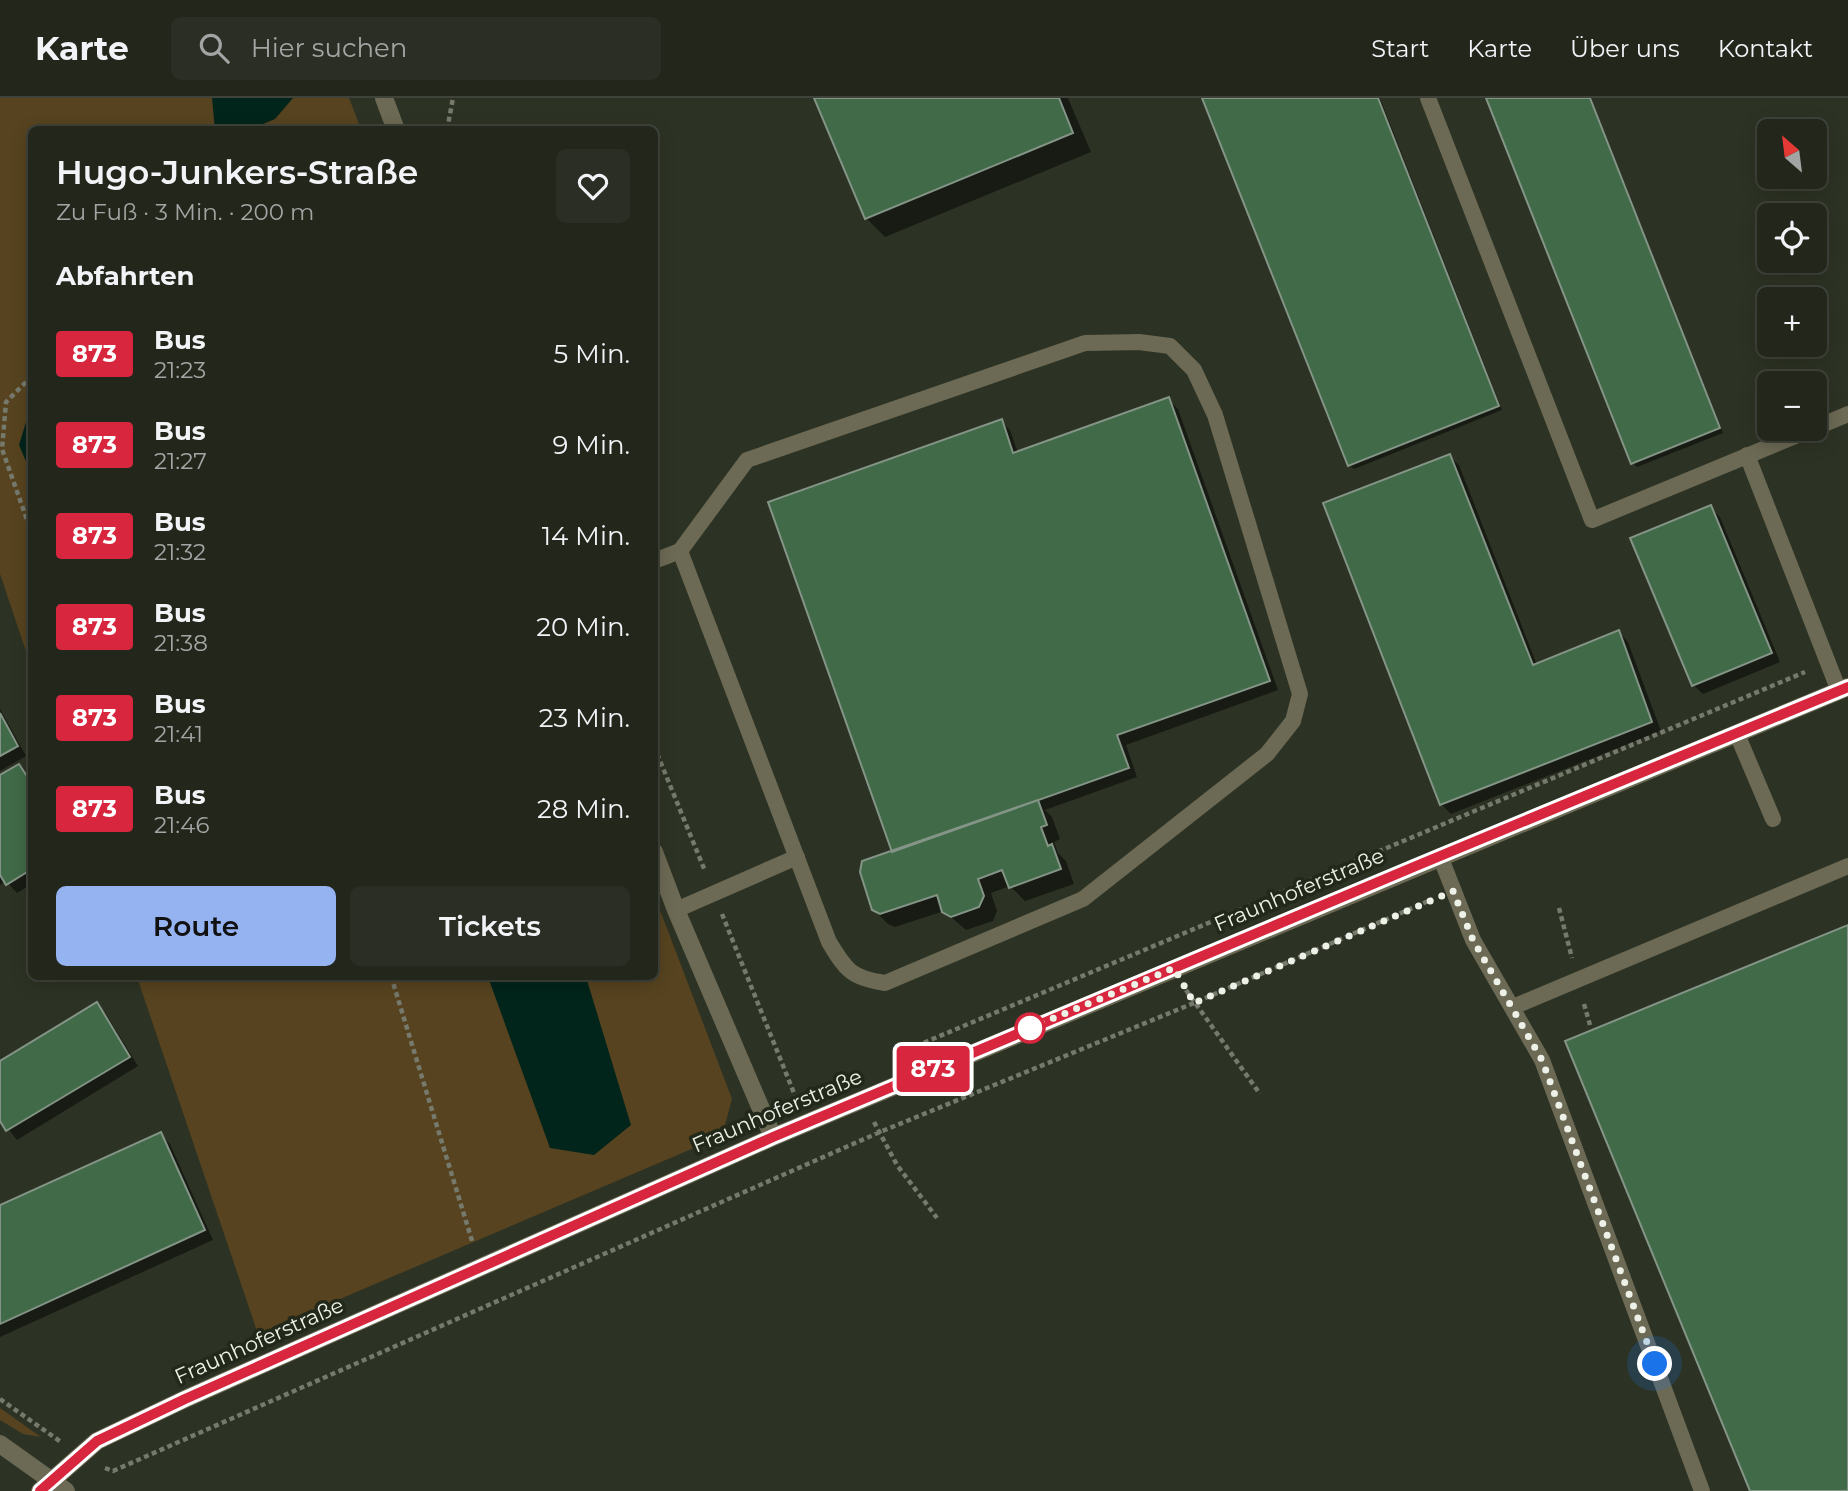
<!DOCTYPE html>
<html lang="de">
<meta charset="utf-8">
<style>
:root{--surface:#22261b;--page:#2a2e24;--text:#f1f3f6;--muted:#a2a5a3;--line:#3f433a;--accent:#95b2f1}
body{margin:0;font-family:Montserrat,sans-serif;background:var(--page);color:var(--text);height:100vh;display:flex;flex-direction:column;font-size:26px;white-space:nowrap}
*{box-sizing:border-box;margin:0}
p{font-size:23px;color:var(--muted)}
.icon{flex:none;width:38px;height:38px;fill:none;stroke:currentColor;stroke-width:2;stroke-linecap:round;stroke-linejoin:round}
.map{position:relative;flex:1;overflow:hidden}
.details{position:absolute;left:28px;top:28px;width:630px;height:854px;display:flex;flex-direction:column;background:var(--surface);border-radius:10px;box-shadow:0 4px 18px #0003,0 0 0 2px var(--line)}
.details>*{flex:none}
.badge{padding:0 14px;border-radius:5px;font-size:24px;line-height:46px}
.needle{width:46px;rotate:332deg}
.controls{position:absolute;left:1757px;top:21px;display:grid;gap:14px}
.controls a{display:grid;place-items:center;width:70px;height:70px;border-radius:10px;background:var(--surface);box-shadow:0 4px 18px #0003,0 0 0 2px var(--line);font-size:35px}
.you{position:absolute;width:35px;height:35px;margin:-18px;border:5px solid #fff;border-radius:50%;background:#1a73e8;box-shadow:0 0 0 10px #1a73e833}
.map>.badge{position:absolute;translate:-50% -50%;box-shadow:0 0 0 4px #fff}
h2{padding:0 28px;font-size:26px;line-height:63px}
.round{display:grid;place-items:center;flex:none;width:74px;height:74px;border-radius:10px;background:var(--page)}
.headline{display:flex;align-items:center;justify-content:space-between;height:119px;padding:0 28px}
h1{font-size:33px;font-weight:600;line-height:52px}
.action{display:flex;gap:14px;margin-top:auto;padding:14px 28px}
.action a{flex:1;height:80px;border-radius:10px;background:var(--accent);color:#111;font-size:28px;font-weight:600;line-height:80px;text-align:center}
.action a+a{background:var(--page);color:var(--text)}
ul{padding:0;list-style:none}
li{display:flex;align-items:center;gap:21px;height:91px;padding:0 28px}
li div{flex:1}
li b{display:block;font-size:26px}
li em{font-style:normal}
li .badge{min-width:77px;font-weight:700;text-align:center}
header{display:flex;align-items:center;gap:42px;box-sizing:border-box;height:98px;padding:0 35px;background:var(--surface);border-bottom:2px solid var(--line)}
header strong{font-size:33px}
nav{display:flex;gap:38px;margin-inline-start:auto;font-size:24px}
.search{width:490px;height:63px;background:var(--page);display:flex;align-items:center;gap:18px;box-sizing:border-box;padding:0 24px;border-radius:10px;color:var(--muted);font-size:26px}
.map>svg:first-child{display:block}
.green{fill:#57431f}
.water{fill:#01241b}
.shadow{fill:#0007}
.building{fill:#406a48;stroke:#849486;stroke-width:2}
.lines{fill:none;stroke-linecap:round;stroke-linejoin:round}
.path{stroke:#757a6d;stroke-width:4.5;stroke-dasharray:5 3.5;stroke-linecap:butt}
.service{stroke:#6c6a54;stroke-width:16}
.minor{stroke:#6c6a54;stroke-width:18}
.line-casing{stroke:#fff;stroke-width:16}
.line{stroke:#d7263d;stroke-width:10}
.walk{stroke:#edf1e7;stroke-width:7;stroke-dasharray:0 12.6}
.stop-dot{fill:#fff;stroke:#d7263d;stroke-width:3.5}
.labels{text-anchor:middle;stroke-width:7;stroke-linejoin:round;paint-order:stroke}
.street-label{font-size:21px;fill:#edf1e7;stroke:#23291a}
</style>
<header>
<strong>Karte</strong>
<div class="search"><svg class="icon" aria-label="search" viewBox="0 0 24 24"><circle cx="10" cy="10" r="6"/><path d="M15 15l6 6"/></svg>Hier suchen</div>
<nav><a>Start</a><a>Karte</a><a>Über uns</a><a>Kontakt</a></nav>
</header>
<div class="map">
<svg width="1848" height="1393" viewBox="0 0 1848 1393">
<rect width="100%" height="100%" fill="#2d3324"/>
<path class="green" d="M0,0H349L361,31L32,32L31,568L0,476Z
M655,799L732,1001L722,1038L258,1236L137,879L654,878Z
M0,1310L41,1339L23,1336L0,1322Z"/>
<path class="water" d="M212,0H293L275,21L251,31L215,32Z
M31,308V375L19,347Z
M488,879H586L631,1027L594,1057L550,1050Z"/>
<path class="shadow" d="M816,0H1068L1091,54L885,139L866,120Z
M1204,0H1380L1502,312L1354,371L1349,367Z
M1488,0H1591L1723,335L1637,369L1633,365Z
M1168,301L1178,311L1278,592L1126,647L1137,679L1045,712L1052,719L1060,741L1054,744L1058,755L1066,763L1074,786L1025,803L1010,788L991,795L997,813L993,823L966,832L944,813L895,829L888,826L873,811L894,754L1001,323L1010,332L1018,355Z
M1449,358L1459,367L1537,567L1619,534L1628,544L1661,633L1451,716L1442,707L1325,406Z
M1710,409L1720,419L1780,564L1703,596L1693,587Z
M0,611L26,658L0,673Z
M19,668L32,683V786L17,795L6,783L0,787V679Z
M96,906L106,916L138,968L17,1042L0,1020V965Z
M160,1036L170,1046L213,1142L0,1239V1109Z"/>
<path class="building" d="M814,0H1059L1073,35L865,121Z
M1202,0H1378L1499,308L1348,368Z
M1486,0H1590L1720,330L1631,366Z
M1169,299L1270,583L1117,637L1129,670L892,754L768,404L1002,321L1013,355Z
M1450,356L1533,567L1619,532L1652,624L1440,707L1323,405Z
M1711,407L1772,555L1692,588L1630,440Z
M0,615L18,648L0,658Z
M19,666L32,686V771L6,787L0,777V677Z
M1038,702L1047,727L1041,729L1048,748L1052,746L1061,771L1009,790L1002,772L978,781L984,798L979,809L951,819L942,814L937,797L880,816L872,812L860,774L862,763Z
M1848,827V1393H1750L1565,943Z
M97,904L130,959L6,1033L0,1023V963Z
M161,1034L205,1132L0,1226V1107Z"/>
<g class="lines">
<path class="path" d="M447,32L453,0
M32,278L6,304L2,351L32,436
M654,648L705,773
M1559,810L1572,860
M722,816L796,1000L799,998
M391,878L473,1146
M1186,892L1260,996
M1584,906L1590,927
M916,948L1805,574
M874,1024L897,1067L937,1120
M0,1301L61,1344
M105,1370L113,1373L880,1034L1194,905L1433,801"/>
<path class="service" d="M1428,0L1592,422L1812,331
M1815,330L1848,316
M1747,357L1839,593
M654,463L680,453L747,362L1085,245L1139,244L1170,248L1194,272L1215,317L1300,596L1293,623L1267,656L1083,801L885,885C851,880 846,872 829,844L680,453
M1737,636L1773,721
M1440,758L1473,842L1542,962L1702,1393
M676,812L797,759
M1513,909L1848,768"/>
<path class="minor" d="M384,0L396,32
M654,754L676,812L773,1039
M0,1346L66,1393
M40,1393L97,1343L185,1301L773,1039L1848,589"/>
</g>
<g class="lines">
<defs>
<path id="line" d="M40,1393L97,1343L185,1301L773,1039L1416,768L1848,589"/>
</defs>
<use href="#line" class="line-casing"/>
<use href="#line" class="line"/>
<path class="walk" d="M1030,930L1174,870L1194,905L1453,793L1473,842L1542,962L1655,1266"/>
</g>
<circle class="stop-dot" cx="1030" cy="930" r="14"/>
<g class="labels">
<g class="street-label">
<text transform="translate(1299 792) rotate(-23)" y="7">Fraunhoferstraße</text>
<text transform="translate(777 1013) rotate(-23)" y="7">Fraunhoferstraße</text>
<text transform="translate(259 1243) rotate(-24)" y="7">Fraunhoferstraße</text>
</g>
</g>
</svg>
<div class="controls">
<a><svg class="needle" viewBox="-14 -14 28 28"><path d="M0-13l5 13h-10z" fill="#e53935"/><path d="M0 13l5-13h-10z" fill="#a2a5a3"/></svg></a>
<a><svg class="icon" aria-label="locate" viewBox="0 0 24 24"><circle cx="12" cy="12" r="6"/><path d="M12 2v4M12 18v4M2 12h4M18 12h4"/></svg></a>
<a>+</a>
<a>−</a>
</div>
<div class="you" style="left:1655px;top:1266px"></div>
<b class="badge" style="left:933px;top:971px;background:#d7263d;color:#fff">873</b>
<section class="details">
<div class="headline"><div><h1>Hugo-Junkers-Straße</h1><p>Zu Fuß · 3 Min. · 200 m</p></div><a class="round"><svg class="icon" aria-label="heart" viewBox="0 0 24 24"><path d="M12 20l-8-8c-3-5 5-10 8-4 3-6 11-1 8 4z"/></svg></a></div>
<h2>Abfahrten</h2>
<ul>
<li><span class="badge" style="background:#d7263d;color:#fff">873</span><div><b>Bus</b><p>21:23</p></div><em>5 Min.</em></li>
<li><span class="badge" style="background:#d7263d;color:#fff">873</span><div><b>Bus</b><p>21:27</p></div><em>9 Min.</em></li>
<li><span class="badge" style="background:#d7263d;color:#fff">873</span><div><b>Bus</b><p>21:32</p></div><em>14 Min.</em></li>
<li><span class="badge" style="background:#d7263d;color:#fff">873</span><div><b>Bus</b><p>21:38</p></div><em>20 Min.</em></li>
<li><span class="badge" style="background:#d7263d;color:#fff">873</span><div><b>Bus</b><p>21:41</p></div><em>23 Min.</em></li>
<li><span class="badge" style="background:#d7263d;color:#fff">873</span><div><b>Bus</b><p>21:46</p></div><em>28 Min.</em></li>
</ul>
<div class="action"><a>Route</a><a>Tickets</a></div>
</section>
</div>
